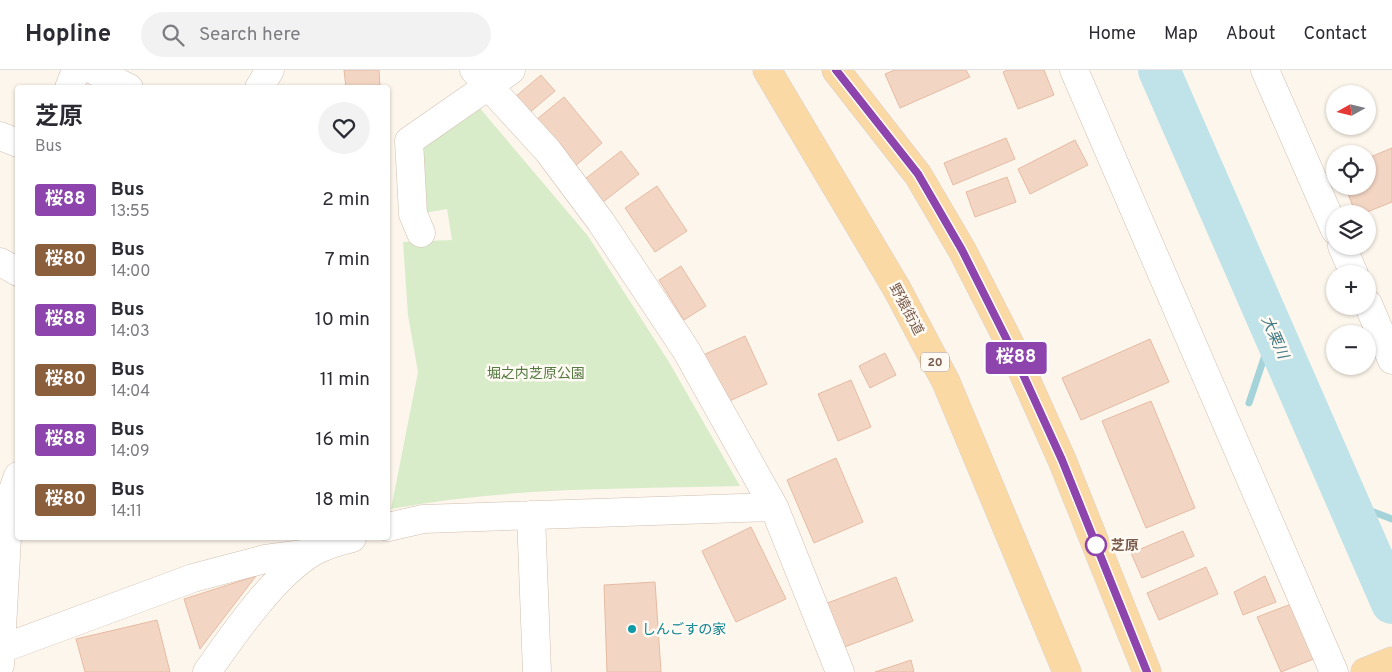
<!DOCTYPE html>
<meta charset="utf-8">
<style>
:root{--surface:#fff;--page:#f2f2f3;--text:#2b2b33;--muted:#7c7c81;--line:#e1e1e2}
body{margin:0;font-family:Overpass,"Noto Sans JP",sans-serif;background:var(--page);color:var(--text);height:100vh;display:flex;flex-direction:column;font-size:19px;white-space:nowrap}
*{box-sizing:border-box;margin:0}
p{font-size:16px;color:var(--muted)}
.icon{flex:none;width:28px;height:28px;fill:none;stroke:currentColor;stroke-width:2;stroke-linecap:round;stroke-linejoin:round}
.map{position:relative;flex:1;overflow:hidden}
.side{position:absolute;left:15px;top:15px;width:375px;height:455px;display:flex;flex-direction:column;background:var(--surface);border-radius:5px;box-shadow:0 1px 4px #0004}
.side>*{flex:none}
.badge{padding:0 10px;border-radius:4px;font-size:18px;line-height:32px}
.needle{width:32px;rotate:262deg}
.controls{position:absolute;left:1326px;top:15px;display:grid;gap:10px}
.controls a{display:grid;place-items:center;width:50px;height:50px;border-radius:50%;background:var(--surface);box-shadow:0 1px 4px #0004;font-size:25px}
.map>.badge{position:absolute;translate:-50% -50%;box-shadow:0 0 0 2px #fff}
.round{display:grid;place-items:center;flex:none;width:52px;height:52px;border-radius:26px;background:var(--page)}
.summary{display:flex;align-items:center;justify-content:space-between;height:85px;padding:0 20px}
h1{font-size:24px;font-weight:700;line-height:38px}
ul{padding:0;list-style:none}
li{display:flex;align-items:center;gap:15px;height:60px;padding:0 20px}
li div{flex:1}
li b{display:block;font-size:19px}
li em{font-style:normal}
li .badge{min-width:55px;font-weight:700;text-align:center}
header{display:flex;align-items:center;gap:30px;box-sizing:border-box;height:70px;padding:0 25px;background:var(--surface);border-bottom:1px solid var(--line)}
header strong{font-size:24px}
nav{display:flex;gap:28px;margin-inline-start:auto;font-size:18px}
.search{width:350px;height:45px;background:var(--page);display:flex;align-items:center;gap:12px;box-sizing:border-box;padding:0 18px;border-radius:28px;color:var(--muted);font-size:19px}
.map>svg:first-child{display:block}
.green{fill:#d8ecc9}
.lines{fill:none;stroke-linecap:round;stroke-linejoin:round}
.stream{stroke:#a5d3da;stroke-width:7}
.river{stroke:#bfe3e8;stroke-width:42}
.building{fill:#f3d5c3;stroke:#e6bba3}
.minor-casing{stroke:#d1beb0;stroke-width:29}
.major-casing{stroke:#dad1cd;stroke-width:29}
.minor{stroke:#fff;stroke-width:28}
.major{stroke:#fbd9a5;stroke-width:28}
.line-casing{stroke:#fff;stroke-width:11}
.line{stroke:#8e44ad;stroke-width:8}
.stop-dot{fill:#fff;stroke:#8e44ad;stroke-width:2.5}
.culture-dot{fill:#0f9aa8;stroke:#fffaf3;stroke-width:2}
.labels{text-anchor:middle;stroke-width:5;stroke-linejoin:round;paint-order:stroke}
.shield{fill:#fffaf3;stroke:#a28b7f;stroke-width:1}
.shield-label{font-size:12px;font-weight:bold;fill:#7a5c4d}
.street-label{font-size:14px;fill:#7a5c4d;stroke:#fffaf3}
.park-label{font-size:14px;fill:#537a41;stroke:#fffaf3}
.stop-label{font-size:14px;font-weight:bold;fill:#7a5c4d;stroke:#fffaf3;text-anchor:start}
.culture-label{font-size:14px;fill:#0d838f;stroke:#fffaf3;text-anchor:start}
.water-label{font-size:15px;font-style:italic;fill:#437c86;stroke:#fffaf3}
</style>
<header>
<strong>Hopline</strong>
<div class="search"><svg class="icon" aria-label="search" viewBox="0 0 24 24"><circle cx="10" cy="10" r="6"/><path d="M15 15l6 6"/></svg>Search here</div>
<nav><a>Home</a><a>Map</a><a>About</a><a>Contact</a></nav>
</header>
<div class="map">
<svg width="1392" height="602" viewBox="0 0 1392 602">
<rect width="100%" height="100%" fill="#fdf6ec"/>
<path class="green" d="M478,36L588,166L669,292L740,416C623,419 506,417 391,439L418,302L408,245L403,172L452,170L447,139L424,143L421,77Z"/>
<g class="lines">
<path class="stream" d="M1249,333L1273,261
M1347,432L1392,449"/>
<path class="river" d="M1159,0L1392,533"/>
</g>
<path class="building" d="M344,0H379L380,18H346Z
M895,0H966L970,7L900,38L885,4Z
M1008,0H1044L1054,25L1018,39L1003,2Z
M541,5L555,21L528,44L515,27Z
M564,27L602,73L574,97L536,50Z
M1006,68L1015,89L953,115L944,93Z
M1075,70L1088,95L1030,124L1018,99Z
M1392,78V132L1362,144H1356L1345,116H1368V88Z
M621,81L639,104L603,132L585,109Z
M1007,107L1016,132L975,147L966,122Z
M657,116L687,161L655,182L625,138Z
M681,196L706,236L684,250L659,210Z
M745,266L767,314L723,334L701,286Z
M1150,269L1169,312L1081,350L1062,308Z
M885,283L896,305L870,318L859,296Z
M851,310L871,357L838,371L818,324Z
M1151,331L1195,438L1146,458L1102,351Z
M836,388L863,452L814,473L787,410Z
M751,457L786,529L736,552L702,481Z
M1183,461L1194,486L1142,508L1131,483Z
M1206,497L1218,524L1159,550L1147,523Z
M256,506L200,579L184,529Z
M1265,506L1276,532L1243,545L1234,522Z
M896,507L913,551L842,578L825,534Z
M655,512L661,602H607L604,515Z
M1294,533L1316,588L1281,602L1257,547Z
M157,550L170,602H85L76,569Z
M911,590L914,602H875Z"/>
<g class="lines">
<defs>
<path id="minor" d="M93,0L129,18
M474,0L548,81L601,152L686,280L774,437L840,602
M1074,0L1334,602
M1265,0L1335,160
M69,18L76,0
M259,18L270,0
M0,66L18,73
M421,163L413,144L409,71L511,0
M1342,176L1354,204
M0,192L18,202
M1368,234L1392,290
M531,445L537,602
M388,457L423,449L774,437
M1,579L193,508L265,489L311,483
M0,595L9,431L18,406
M207,602C233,565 274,505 313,482C325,475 339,471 352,468"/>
<path id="major" d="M767,0L897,219L946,312L1067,602
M836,0L918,105L962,180L1011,276L1062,390L1147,602
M1365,602L1392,591"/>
</defs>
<use href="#minor" class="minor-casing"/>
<use href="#major" class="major-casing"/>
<use href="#minor" class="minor"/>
<use href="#major" class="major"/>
</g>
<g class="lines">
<defs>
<path id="line" d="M836,0L918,104L962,180L1010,276L1062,390L1147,602"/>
</defs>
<use href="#line" class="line-casing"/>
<use href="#line" class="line"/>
</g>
<circle class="stop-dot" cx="1096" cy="475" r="10"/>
<circle class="culture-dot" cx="632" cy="559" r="5"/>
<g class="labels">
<rect class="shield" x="921" y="282.5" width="28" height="19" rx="4"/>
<g class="shield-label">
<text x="935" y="296">20</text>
</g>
<g class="street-label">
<text transform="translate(907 239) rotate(62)" y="5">野猿街道</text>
</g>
<g class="park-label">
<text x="536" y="308">堀之内芝原公園</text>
</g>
<g class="stop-label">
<text x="1111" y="480">芝原</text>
</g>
<g class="culture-label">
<text x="642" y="564">しんごすの家</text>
</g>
<g class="water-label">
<text transform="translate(1275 267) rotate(66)" y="5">大栗川</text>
</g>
</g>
</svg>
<div class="controls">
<a><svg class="needle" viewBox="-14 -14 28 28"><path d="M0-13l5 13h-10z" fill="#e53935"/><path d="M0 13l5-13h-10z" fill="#7c7c81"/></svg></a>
<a><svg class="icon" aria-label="locate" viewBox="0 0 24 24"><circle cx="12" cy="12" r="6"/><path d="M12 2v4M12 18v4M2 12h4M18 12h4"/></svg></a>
<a><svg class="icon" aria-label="layers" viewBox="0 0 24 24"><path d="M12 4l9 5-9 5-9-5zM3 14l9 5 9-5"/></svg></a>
<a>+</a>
<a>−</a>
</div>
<b class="badge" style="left:1016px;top:288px;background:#8e44ad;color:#fff">桜88</b>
<section class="side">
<div class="summary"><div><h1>芝原</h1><p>Bus</p></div><a class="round"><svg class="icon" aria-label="heart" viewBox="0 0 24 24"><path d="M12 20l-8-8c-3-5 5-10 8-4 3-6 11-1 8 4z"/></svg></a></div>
<ul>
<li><span class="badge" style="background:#8e44ad;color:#fff">桜88</span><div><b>Bus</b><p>13:55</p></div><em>2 min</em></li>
<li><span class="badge" style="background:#8b5e3c;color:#fff">桜80</span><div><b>Bus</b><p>14:00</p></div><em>7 min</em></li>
<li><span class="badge" style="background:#8e44ad;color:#fff">桜88</span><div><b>Bus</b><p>14:03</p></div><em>10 min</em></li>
<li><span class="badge" style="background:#8b5e3c;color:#fff">桜80</span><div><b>Bus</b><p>14:04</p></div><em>11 min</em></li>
<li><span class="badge" style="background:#8e44ad;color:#fff">桜88</span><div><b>Bus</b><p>14:09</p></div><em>16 min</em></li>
<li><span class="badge" style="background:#8b5e3c;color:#fff">桜80</span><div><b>Bus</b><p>14:11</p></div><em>18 min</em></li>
</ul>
</section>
</div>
